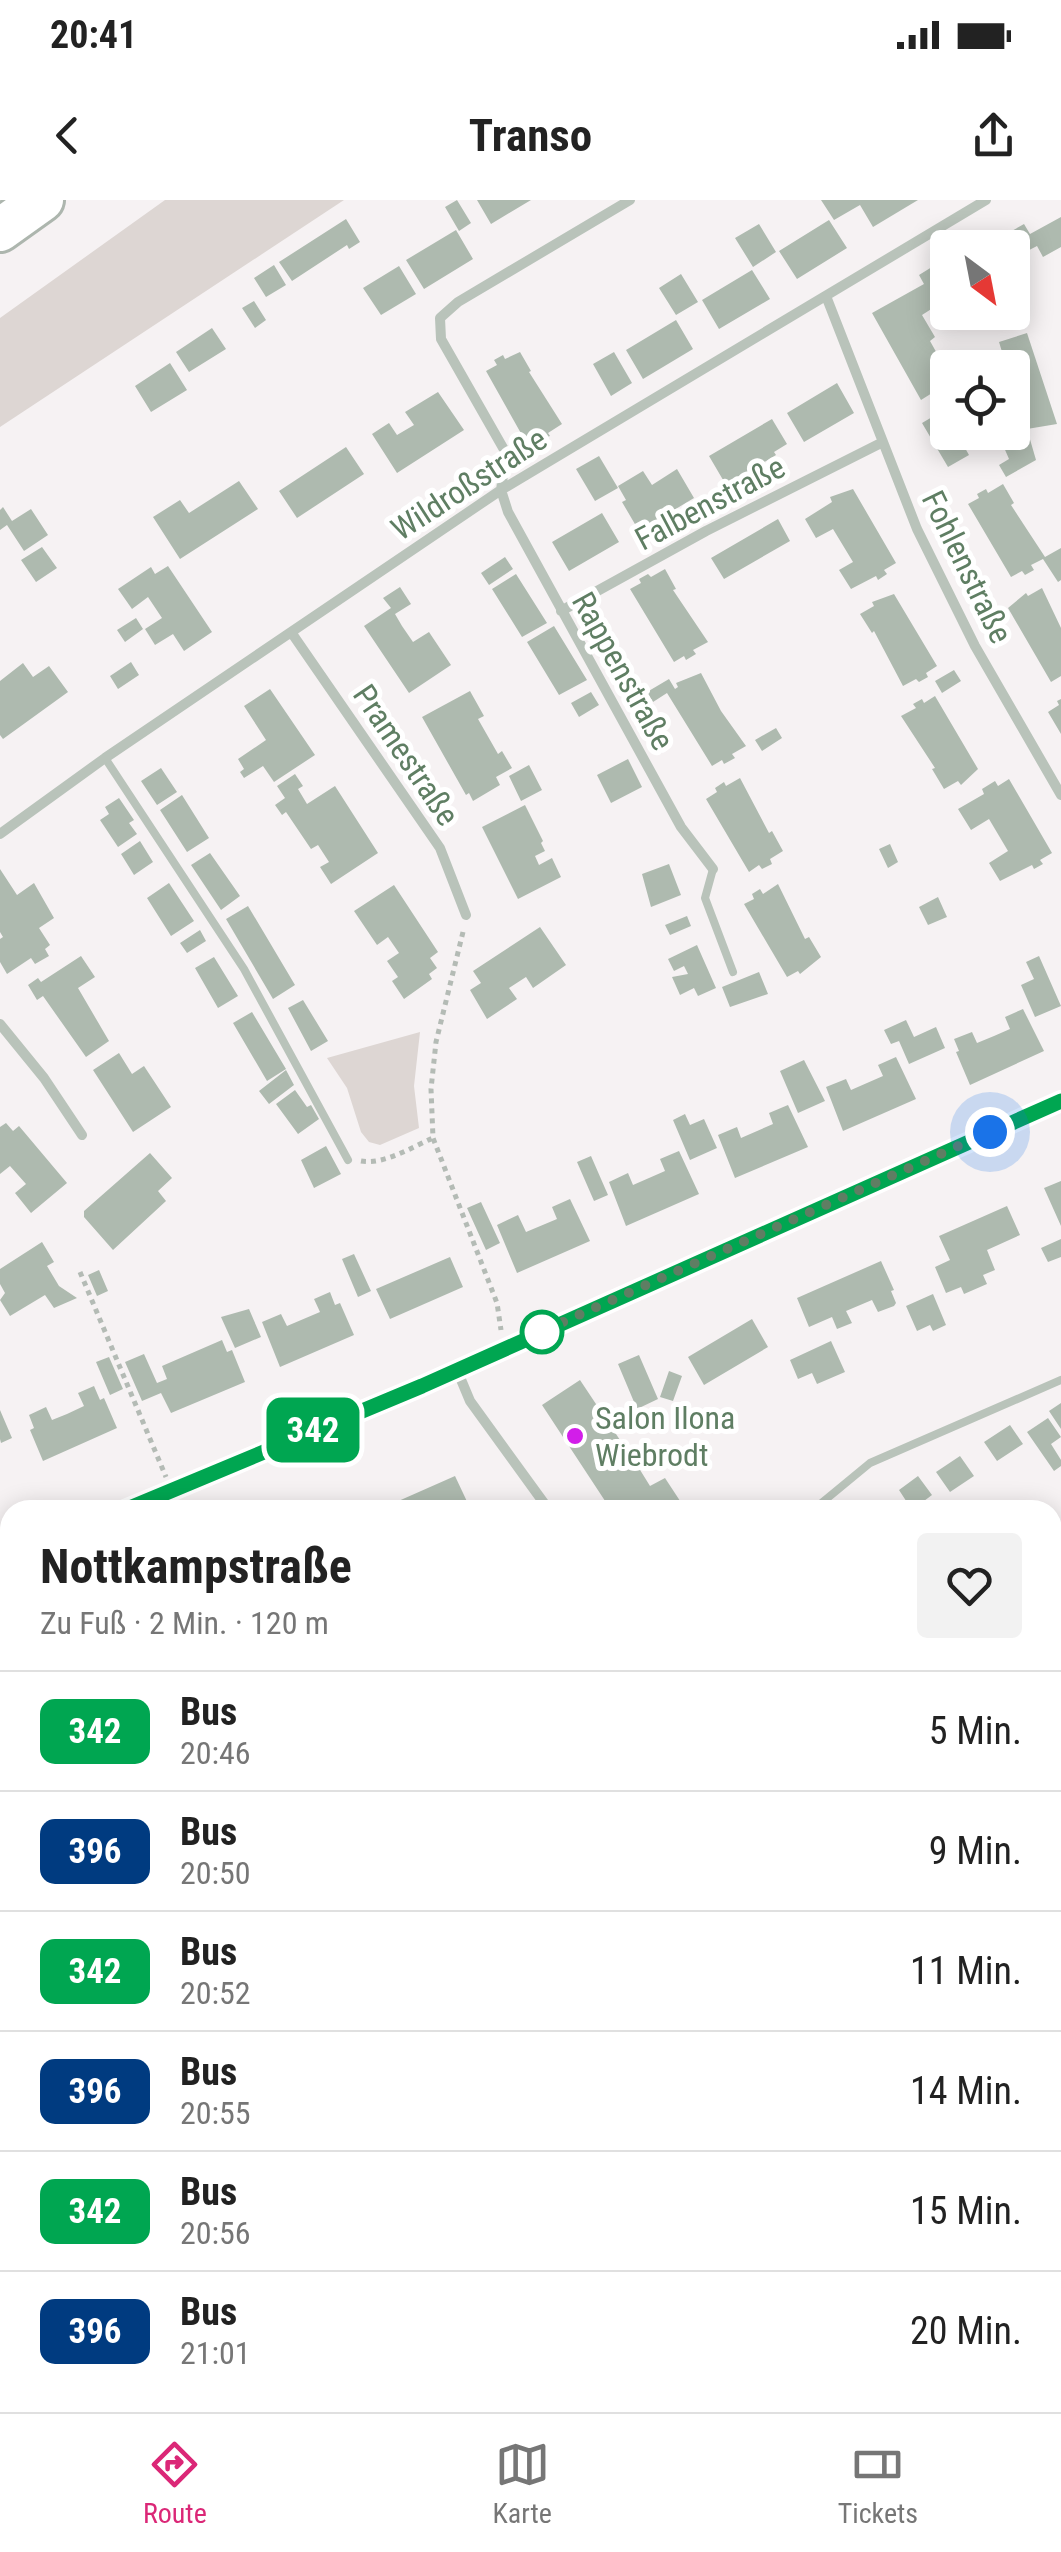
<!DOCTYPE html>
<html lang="de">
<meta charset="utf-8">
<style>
:root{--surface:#fff;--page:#f2f2f2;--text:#222;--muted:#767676;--line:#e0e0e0;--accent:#db2777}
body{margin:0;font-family:"Roboto Condensed",sans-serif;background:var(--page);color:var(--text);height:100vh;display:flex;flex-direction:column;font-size:38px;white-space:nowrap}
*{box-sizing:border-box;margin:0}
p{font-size:32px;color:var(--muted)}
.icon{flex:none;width:55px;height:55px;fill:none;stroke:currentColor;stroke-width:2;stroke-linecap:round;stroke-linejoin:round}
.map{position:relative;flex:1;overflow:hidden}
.drawer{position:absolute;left:0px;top:1300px;width:1062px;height:912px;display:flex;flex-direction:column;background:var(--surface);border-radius:30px 30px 0 0;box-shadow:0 5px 25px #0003}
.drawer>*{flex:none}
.badge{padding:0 20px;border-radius:15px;font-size:35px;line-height:65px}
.needle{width:65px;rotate:148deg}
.buttons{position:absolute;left:930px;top:30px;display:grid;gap:20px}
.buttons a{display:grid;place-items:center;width:100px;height:100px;border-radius:10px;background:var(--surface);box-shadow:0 5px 25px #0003;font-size:50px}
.you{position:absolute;width:50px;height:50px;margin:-25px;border:8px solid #fff;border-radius:50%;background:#1a73e8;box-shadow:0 0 0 15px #1a73e833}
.map>.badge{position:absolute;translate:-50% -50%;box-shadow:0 0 0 5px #fff}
.round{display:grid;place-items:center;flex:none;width:105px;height:105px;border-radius:10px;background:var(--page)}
.overview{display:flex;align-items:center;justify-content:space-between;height:170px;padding:0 40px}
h1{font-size:48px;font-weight:700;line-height:75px}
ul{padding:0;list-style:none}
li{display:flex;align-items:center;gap:30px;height:120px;padding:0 40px;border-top:2px solid var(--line)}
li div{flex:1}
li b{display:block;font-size:38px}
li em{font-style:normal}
li .badge{min-width:110px;font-weight:700;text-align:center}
.status{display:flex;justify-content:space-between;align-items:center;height:70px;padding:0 50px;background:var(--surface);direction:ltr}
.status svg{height:28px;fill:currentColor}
header{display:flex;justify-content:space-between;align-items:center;height:130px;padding:0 40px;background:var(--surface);font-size:45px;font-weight:700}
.dock{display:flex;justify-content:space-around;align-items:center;height:140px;border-top:2px solid var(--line);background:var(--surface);font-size:28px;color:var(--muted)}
.dock a{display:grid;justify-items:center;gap:5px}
.dock .current{color:var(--accent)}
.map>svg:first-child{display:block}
.green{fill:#ddd6d3}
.building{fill:#aebaaf}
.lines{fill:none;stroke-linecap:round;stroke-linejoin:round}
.motorway-casing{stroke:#adb6ae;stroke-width:48}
.path{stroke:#b4bbb5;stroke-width:5;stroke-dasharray:5 5;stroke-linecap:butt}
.service{stroke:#b9c3ba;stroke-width:8}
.minor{stroke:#b9c3ba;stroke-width:10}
.tertiary{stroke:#b9c3ba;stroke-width:18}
.motorway{stroke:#fff;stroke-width:42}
.line-casing{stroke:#fff;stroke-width:22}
.line{stroke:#00a651;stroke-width:15}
.walk{stroke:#5f7e63;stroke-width:10;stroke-dasharray:0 18}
.stop-dot{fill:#fff;stroke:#00a651;stroke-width:5}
.poi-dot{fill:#d21ee9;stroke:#fff;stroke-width:4}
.labels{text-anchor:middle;stroke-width:10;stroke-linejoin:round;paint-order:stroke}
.street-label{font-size:32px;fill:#5f7e63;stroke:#fff}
.poi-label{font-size:32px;fill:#5f7e63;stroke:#fff;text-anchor:start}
</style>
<div class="status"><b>20:41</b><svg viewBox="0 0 49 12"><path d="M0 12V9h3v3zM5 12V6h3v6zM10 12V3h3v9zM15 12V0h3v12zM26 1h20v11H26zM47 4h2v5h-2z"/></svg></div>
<header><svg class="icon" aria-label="back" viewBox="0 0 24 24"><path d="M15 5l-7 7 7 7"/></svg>Transo<svg class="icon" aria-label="share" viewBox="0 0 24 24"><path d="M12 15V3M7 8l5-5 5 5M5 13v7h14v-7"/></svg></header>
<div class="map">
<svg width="1061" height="2212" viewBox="0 0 1061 2212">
<rect width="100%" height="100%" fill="#f6f2f3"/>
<path class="green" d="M165,0H344L0,227V118Z
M420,832L414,886L419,928L380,945L369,942L361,932L347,888L327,858Z
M0,1656L10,1668V2202H685L705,2212H0Z
M964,2202L1041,2203L1047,2212H951Z"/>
<path class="building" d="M457,0L471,23L459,31L445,7Z
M477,0H531L491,24Z
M821,0H918L873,27L860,5L834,20Z
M1061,17V47L1043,57L1037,46L1012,59V48H964L987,34L992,42L1024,24L1030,34Z
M346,19L360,42L349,49L347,45L292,81L279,62Z
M829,20L847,48L797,79L779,51Z
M759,24L776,52L753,67L735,38Z
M456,30L473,59L424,89L406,60Z
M948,57V87L931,97L936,106L922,115L935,137L930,141L939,157L945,154L953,168H948V183L921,200L872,113L924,84L919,75Z
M274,65L286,85L266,97L254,78Z
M399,66L416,94L381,115L363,88Z
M752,70L770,99L719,129L702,100Z
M681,74L698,102L676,115L659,88Z
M254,101L266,120L255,128L242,108Z
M676,120L693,149L643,179L626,150Z
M212,128L226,149L189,172L176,152Z
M1027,133L1057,224L1027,229L1036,260L1006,277L999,265L1009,259L999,236L1000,232H1012V168H1007L999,142Z
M520,152L531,171L529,172L562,224L548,233L550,236L527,244L486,171L497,165L494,160L503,155L505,159Z
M614,152L632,183L611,196L593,164Z
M170,163L187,190L151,212L135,186Z
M837,183L854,213L804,242L787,213Z
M438,192L464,230L397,273L372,234L389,223L397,235L414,225L405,212Z
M944,210L948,217V232H956L969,255L948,267L922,223Z
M772,219L787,244L774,252L776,255L726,285L709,256Z
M346,247L364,274L297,318L279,291Z
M599,256L618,288L595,301L576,269Z
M677,269L694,298L639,331L622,302L626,300L618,286L643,271L652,285Z
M239,281L258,309L180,359L153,317L180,300L189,313Z
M1003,284L1014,303L1011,305L1045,357L1061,348V380L1058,382L1043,359L1031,365L1034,370L1025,375L1022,371L1011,377L968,304L979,298L977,294L986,289L988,293Z
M853,289L896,363L884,370L887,374L878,380L876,376L851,389L839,370L853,362L833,329L816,338L805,319L832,302L830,297Z
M3,307L12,321L31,309L48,335L24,351L7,325L0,330V310Z
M602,313L619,342L569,371L552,342Z
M778,319L790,341L724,379L711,358Z
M42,347L57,368L36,382L21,360Z
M505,357L513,369L489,385L481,373Z
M168,366L212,432L184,451L173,434L155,445L145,429L162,418L148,397L132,409L118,389L151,367L155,374Z
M665,369L676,389L673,390L708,442L693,450L696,454L686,460L684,456L674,462L630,389L641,383L639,379L648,374L651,377Z
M516,374L547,423L522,437L492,389Z
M400,387L411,404L395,414L402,426L413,442L429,432L451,465L409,493L364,426L391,408L383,398Z
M1042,388L1061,428V476L1051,482L1008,408L1026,393L1028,396Z
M894,394L937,466L926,473L928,477L919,482L916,479L903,486L874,431L872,433L860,414L874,406L872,402Z
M136,418L143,429L125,442L117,430Z
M554,426L587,480L559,495L527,442Z
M131,462L139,475L118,489L110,476Z
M23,463L33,477L49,466L68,492L3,539L0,535V481Z
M954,470L961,481L942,493L935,481Z
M701,473L721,511L746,546L732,554L735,558L724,564L722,560L712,566L667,493L653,502L647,492L669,479L675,489L678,487L676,483Z
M270,489L315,555L274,582L263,566L244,578L240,572L244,569L238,559L266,540L244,506Z
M470,491L484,516L478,519L498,554L502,551L512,568L496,577L500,585L473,601L469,593L466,595L422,517Z
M591,492L599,505L579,517L571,503Z
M935,496L978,569L961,585L958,581L944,589L932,569L935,568L901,516L916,508L913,504L922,499L924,503Z
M1061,499V534L1048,512L1059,505L1057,501Z
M776,528L782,538L762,551L755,540Z
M628,559L642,587L611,603L597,575Z
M529,565L542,590L521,601L509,576Z
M161,568L177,592L157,605L141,581Z
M295,574L303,586L298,589L307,604L335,586L378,653L331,684L320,667L329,662L318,645L311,649L286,612L282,615L275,605L285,598L277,586Z
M740,578L769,633L772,631L783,651L770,659L772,664L762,669L759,665L749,672L706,599L717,592L715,588L724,582L726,586Z
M1009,579L1052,653L1040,660L1043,664L1034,669L1032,665L1000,681L989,663L1008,651L989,619L971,630L958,609L984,594L982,589L995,581L998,586Z
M182,595L209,638L187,652L160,610Z
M119,598L134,620L129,623L137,634L118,647L100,620L109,614L105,607Z
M525,605L543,641L541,643L545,651L535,656L539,665L552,658L561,677L518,699L482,627Z
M140,641L153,662L134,675L121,654Z
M890,644L898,662L888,668L879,649Z
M210,653L240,696L221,710L191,665Z
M669,664L681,695L651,707L642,674Z
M0,669L17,695L34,683L54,718L39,728L50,745L45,749L49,756L35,764L31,758L7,774L0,762V739L3,737L0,732Z
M169,683L194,721L171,736L147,698Z
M778,684L805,739L809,737L821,757L800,774L798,771L787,777L744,704L754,699L752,694L760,689L763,694Z
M394,685L438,752L430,758L437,768L429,774L432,779L404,799L392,781L398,777L387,761L399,753L388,737L377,745L354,711Z
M938,697L947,717L928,725L919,707Z
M248,706L295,785L273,799L226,719Z
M687,716L691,726L670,735L665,725Z
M540,727L566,765L533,788L526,777L509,788L517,799L487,819L470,790L481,783L473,771Z
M200,730L206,741L187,753L180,743Z
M697,745L716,788L698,796L694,788L680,795L672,777L688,774L684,766L674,771L668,759Z
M81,756L95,777L78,788L109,841L86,857L43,796L37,800L28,785L38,778L41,782Z
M1039,756L1061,806L1035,817L1021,785L1034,779L1026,762Z
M214,757L238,796L218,808L195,768Z
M759,772L768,794L730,807L722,787Z
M303,800L328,841L311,851L288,808Z
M1023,809L1044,851L970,885L956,852L959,851L954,839L972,832L977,843L994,836L1010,829L1005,817Z
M252,812L286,869L267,881L233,823Z
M906,820L914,837L936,827L945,848L909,864L899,841L891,844L884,830Z
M119,853L132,874L144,866L171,907L133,932L93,870Z
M896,857L916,899L843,931L826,887L846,879L851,890L883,876L878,865Z
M804,860L825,901L798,913L780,871Z
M286,870L294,885L269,904L259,891Z
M295,890L307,907L311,905L319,919L298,934L276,904Z
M788,905L808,947L735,978L718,935L737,927L741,938L773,924L769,913Z
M685,914L690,925L704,919L717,948L690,960L673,920Z
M6,923L13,931L19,926L67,983L31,1013L15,993L26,984L10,966L0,974V927Z
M326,946L341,974L314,988L301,960Z
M679,951L699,994L626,1026L609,982L628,973L633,985L665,971L660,959Z
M150,953L172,978L158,991L166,1001L113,1050L84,1017V1011Z
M591,956L608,995L594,1001L577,962Z
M1061,981V1026L1044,988Z
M570,999L590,1041L517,1073L497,1025L518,1015L526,1032L557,1019L552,1007Z
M481,1002L500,1043L486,1050L467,1008Z
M1007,1006L1020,1035L987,1050L995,1070L983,1075L987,1084L964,1094L961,1087L946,1093L935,1067L950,1060L939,1036Z
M1061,1039V1057L1048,1062L1041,1048Z
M42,1042L54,1062L47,1066L59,1086L77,1098L54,1108L45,1095L10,1116L0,1100L5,1093L0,1084V1069Z
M354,1054L371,1091L358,1097L342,1059Z
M450,1057L463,1087L390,1119L376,1089Z
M881,1061L894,1090L891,1091L896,1103L894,1106L878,1112L872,1100L846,1111L852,1123L837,1129L832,1117L809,1127L797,1098Z
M99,1070L108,1091L97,1096L88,1075Z
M330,1092L335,1105L340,1103L354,1135L280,1167L262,1122L281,1114L287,1126L320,1112L314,1099Z
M933,1094L946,1125L933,1131L930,1125L917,1131L906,1106Z
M249,1109L261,1137L235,1148L221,1117Z
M752,1119L768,1147L704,1185L688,1157Z
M222,1140L227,1152L232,1150L245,1182L171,1213L161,1193L142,1201L125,1162L144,1154L157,1183L167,1179L162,1166Z
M831,1141L845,1172L817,1184L812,1173L798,1179L790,1160Z
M639,1155L658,1199L637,1209L618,1164Z
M109,1157L123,1189L110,1195L96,1162Z
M669,1171L682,1176L673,1201L660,1197Z
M580,1180L630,1255L635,1251L643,1256L637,1265L650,1286L665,1278L686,1310H611L542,1205Z
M94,1186L100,1200L104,1198L117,1228L43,1261L30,1230L34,1228L29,1215L46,1207L52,1220L67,1214L84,1206L78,1193Z
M1061,1203V1229L1049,1211Z
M0,1210L12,1238L1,1243L0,1239Z
M1048,1218L1061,1237L1051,1244L1061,1260V1266L1054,1271L1027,1232Z
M1010,1225L1023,1244L997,1261L984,1242Z
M960,1256L974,1276L950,1292L936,1272Z
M455,1276L471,1310H378L412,1295Z
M918,1276L932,1295L912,1310L899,1290Z
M1061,1366V1407L1052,1413V1372Z
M1052,1497L1061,1511V1593L1054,1598Z
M1052,1801L1061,1811V1881L1052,1870Z
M1052,1988L1061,1998V2071L1057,2073L1052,2067Z
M792,2202H853L861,2212H800Z"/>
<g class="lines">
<defs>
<path id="motorway" d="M0,30L42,0"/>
</defs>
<use href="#motorway" class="motorway-casing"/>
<path class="path" d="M463,732L436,842L431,889L433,938L497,1103L501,1130
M361,961C384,965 412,947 433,938
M80,1072L166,1277
M0,1703L10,1715
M506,2202L523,2212
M877,2202L885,2212"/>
<path class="service" d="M105,558L244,769L348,960
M713,669L705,698L733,772
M813,1310L870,1263L1061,1180
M1052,2113L1061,2107
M921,2212L933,2202"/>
<path class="minor" d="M630,0L458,102L440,118L441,139L506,253L501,290L508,312L681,627L713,669
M826,96L917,329L975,446L1061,595
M561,411L706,331L883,242
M291,432L440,648L466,715
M0,634L105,558L501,290L986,0
M0,824L44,878L82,935
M457,1170L470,1201L549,1310
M125,1310L421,1186L1061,901
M0,1368L10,1363
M1052,1465L1061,1466
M1052,1933L1061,1942"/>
<path class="tertiary" d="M0,2068L10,2075
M210,2202L225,2212"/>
<use href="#motorway" class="motorway"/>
</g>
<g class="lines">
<defs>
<path id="line" d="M125,1310L422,1186L1061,901"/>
</defs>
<use href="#line" class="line-casing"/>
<use href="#line" class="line"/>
<path class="walk" d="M542,1132L536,1134L990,932"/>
</g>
<circle class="stop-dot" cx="542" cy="1132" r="20"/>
<circle class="poi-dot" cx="575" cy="1236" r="10"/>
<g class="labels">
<g class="street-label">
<text transform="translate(469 284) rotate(-33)" y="11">Wildroßstraße</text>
<text transform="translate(710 303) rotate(-28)" y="11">Falbenstraße</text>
<text transform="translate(967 367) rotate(64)" y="11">Fohlenstraße</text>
<text transform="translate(623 471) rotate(61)" y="11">Rappenstraße</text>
<text transform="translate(406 555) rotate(56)" y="11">Pramestraße</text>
</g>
<g class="poi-label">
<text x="595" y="1229">Salon Ilona<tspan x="595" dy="37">Wiebrodt</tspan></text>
</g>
</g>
</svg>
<div class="buttons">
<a><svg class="needle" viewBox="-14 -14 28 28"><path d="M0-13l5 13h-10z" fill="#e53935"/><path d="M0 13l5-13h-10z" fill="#767676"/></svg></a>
<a><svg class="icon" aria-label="locate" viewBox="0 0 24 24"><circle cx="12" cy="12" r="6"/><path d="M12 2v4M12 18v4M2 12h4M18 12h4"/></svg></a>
</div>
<div class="you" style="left:990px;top:932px"></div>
<b class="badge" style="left:313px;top:1230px;background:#00a651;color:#fff">342</b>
<section class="drawer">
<div class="overview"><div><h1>Nottkampstraße</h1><p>Zu Fuß · 2 Min. · 120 m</p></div><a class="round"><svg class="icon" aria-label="heart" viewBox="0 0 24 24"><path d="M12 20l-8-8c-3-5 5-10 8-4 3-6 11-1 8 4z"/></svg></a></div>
<ul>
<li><span class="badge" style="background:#00a651;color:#fff">342</span><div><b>Bus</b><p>20:46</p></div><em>5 Min.</em></li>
<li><span class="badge" style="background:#003b80;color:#fff">396</span><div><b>Bus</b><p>20:50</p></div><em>9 Min.</em></li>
<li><span class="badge" style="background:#00a651;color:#fff">342</span><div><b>Bus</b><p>20:52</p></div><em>11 Min.</em></li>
<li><span class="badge" style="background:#003b80;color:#fff">396</span><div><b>Bus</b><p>20:55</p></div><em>14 Min.</em></li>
<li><span class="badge" style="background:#00a651;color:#fff">342</span><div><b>Bus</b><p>20:56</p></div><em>15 Min.</em></li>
<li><span class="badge" style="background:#003b80;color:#fff">396</span><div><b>Bus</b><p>21:01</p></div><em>20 Min.</em></li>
</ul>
</section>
</div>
<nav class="dock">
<a class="current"><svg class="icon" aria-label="directions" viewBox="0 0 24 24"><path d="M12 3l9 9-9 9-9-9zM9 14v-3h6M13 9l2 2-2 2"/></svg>Route</a>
<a><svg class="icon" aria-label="map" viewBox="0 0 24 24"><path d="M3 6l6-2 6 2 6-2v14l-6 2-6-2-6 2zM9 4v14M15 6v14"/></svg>Karte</a>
<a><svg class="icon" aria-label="tickets" viewBox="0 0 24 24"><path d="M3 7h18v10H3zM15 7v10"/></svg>Tickets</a>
</nav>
